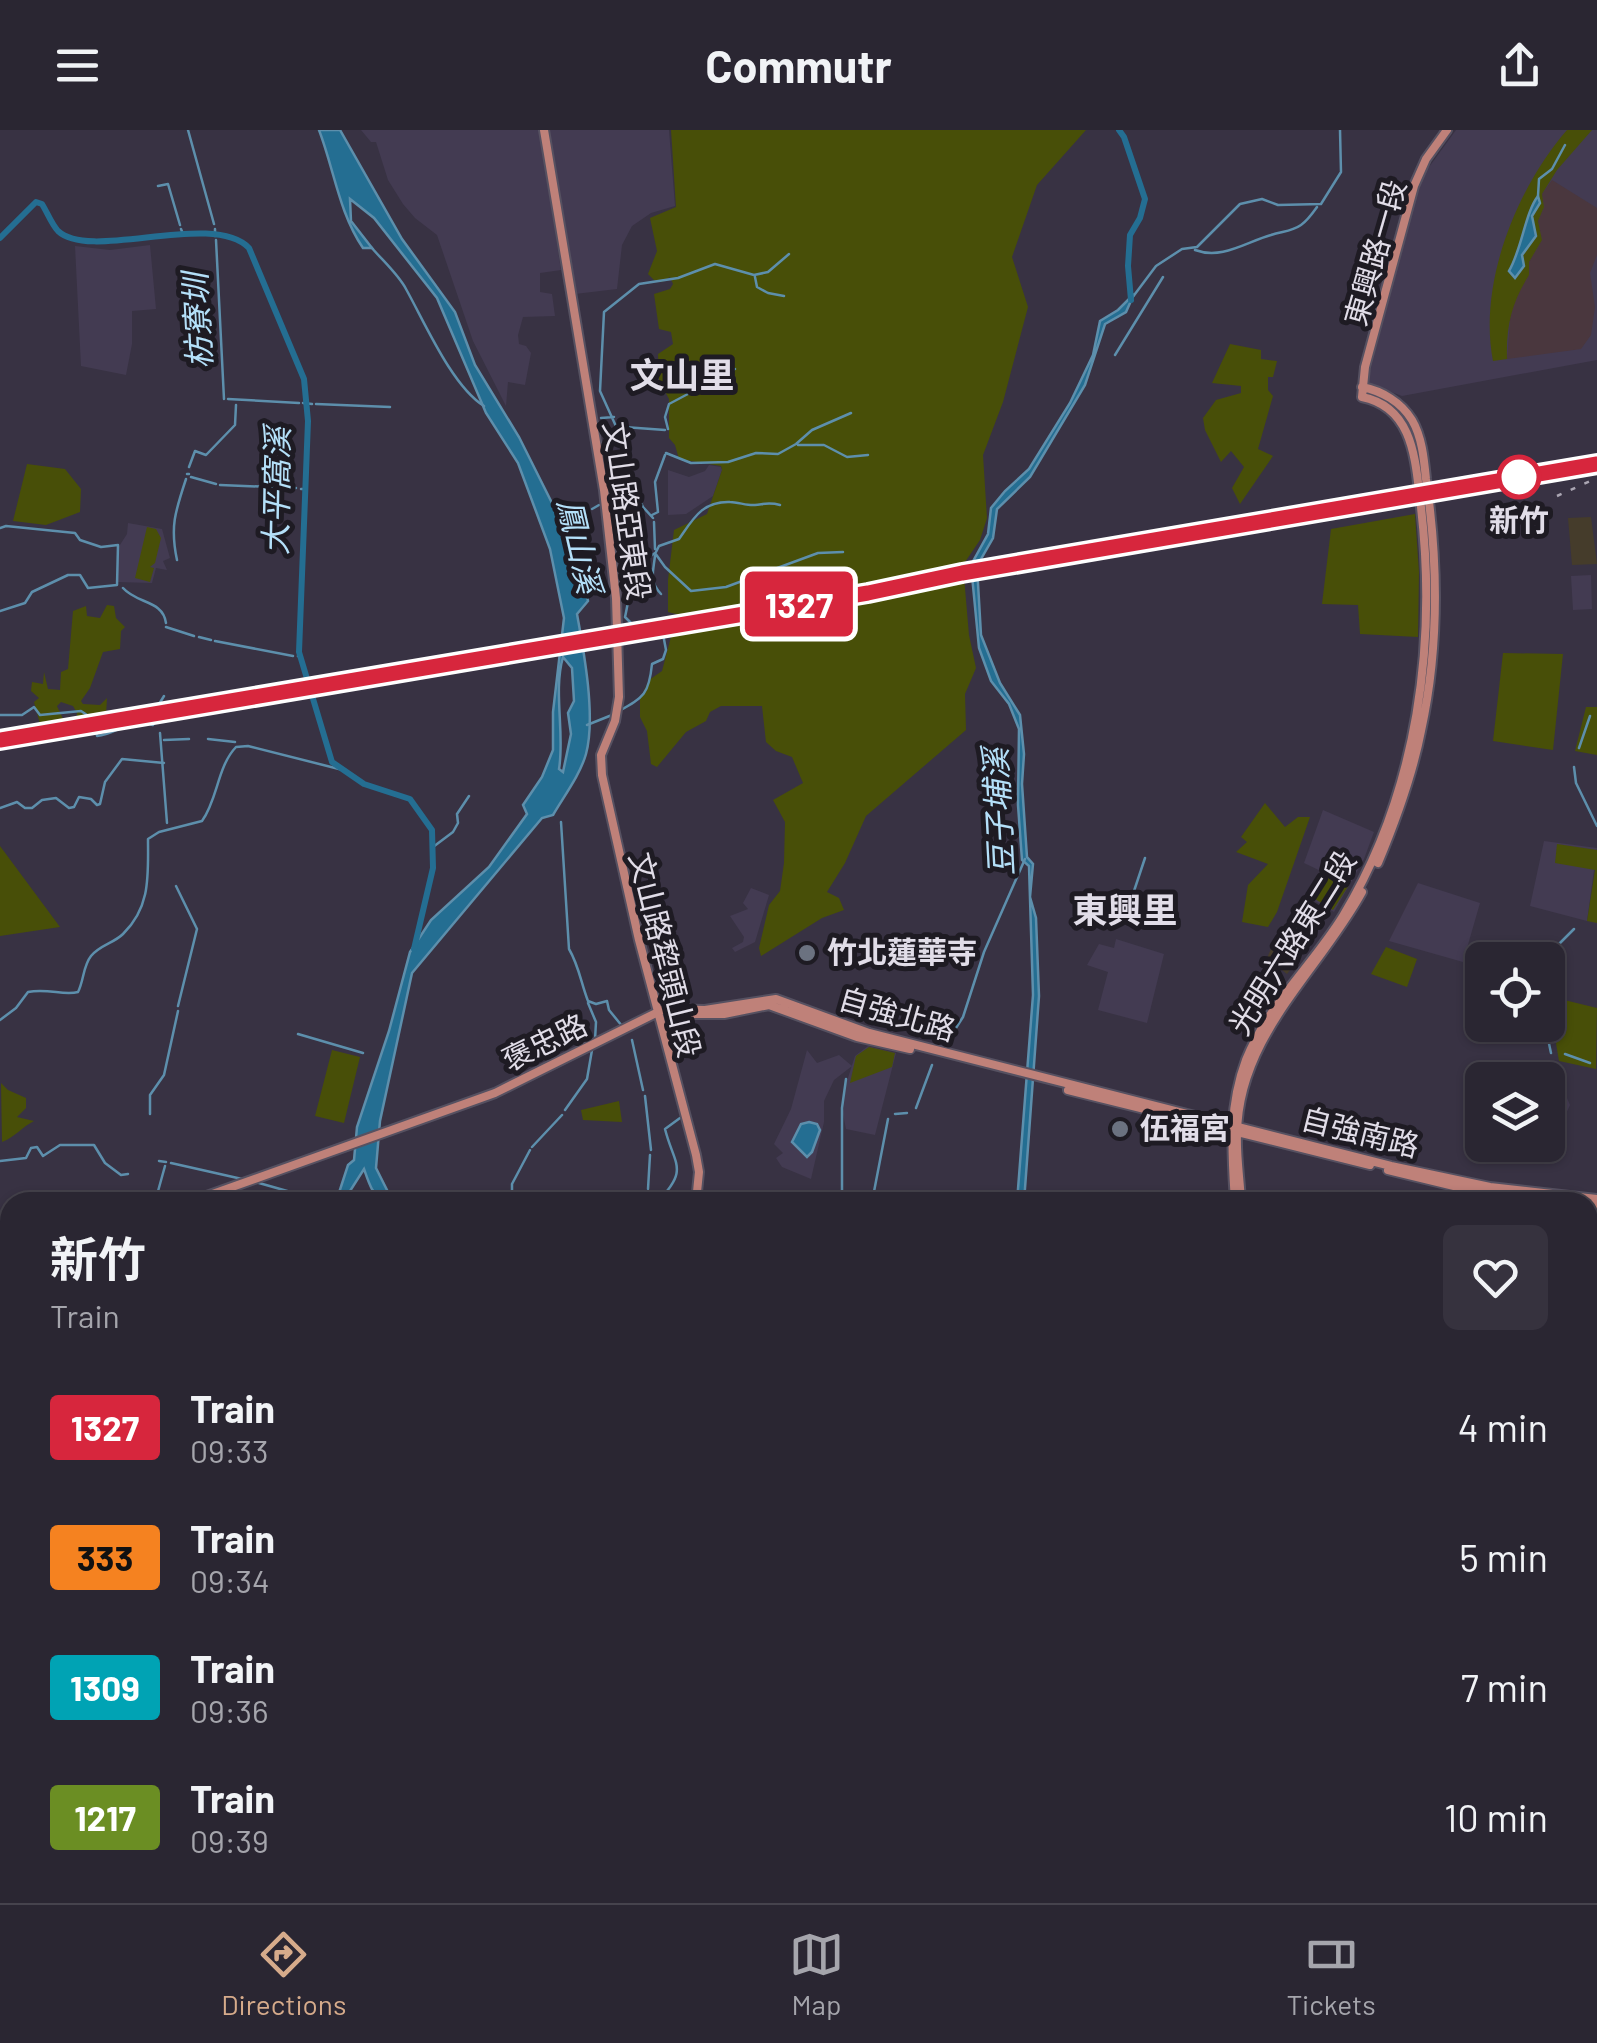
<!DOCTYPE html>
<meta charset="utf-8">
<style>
:root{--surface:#2a2632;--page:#36323e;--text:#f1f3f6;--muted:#a5a5ac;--line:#46434d;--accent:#d6ab8b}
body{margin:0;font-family:Barlow,"Noto Sans TC",sans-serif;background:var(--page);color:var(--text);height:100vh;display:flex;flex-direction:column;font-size:38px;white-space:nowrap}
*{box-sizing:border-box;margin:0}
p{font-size:32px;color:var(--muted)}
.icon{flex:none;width:55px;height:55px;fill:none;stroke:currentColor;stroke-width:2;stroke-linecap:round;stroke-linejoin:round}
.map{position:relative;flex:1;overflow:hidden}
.sheet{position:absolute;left:0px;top:1062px;width:1598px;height:712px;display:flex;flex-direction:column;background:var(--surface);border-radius:30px 30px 0 0;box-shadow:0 2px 8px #0004,0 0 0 2px var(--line)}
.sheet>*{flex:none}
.badge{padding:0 20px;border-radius:8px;font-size:35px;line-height:65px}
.buttons{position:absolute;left:1465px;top:812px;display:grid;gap:20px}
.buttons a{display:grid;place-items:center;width:100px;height:100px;border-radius:15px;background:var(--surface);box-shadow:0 2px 8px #0004,0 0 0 2px var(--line);font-size:50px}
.map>.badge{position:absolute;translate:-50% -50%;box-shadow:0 0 0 5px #fff}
.round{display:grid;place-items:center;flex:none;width:105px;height:105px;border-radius:15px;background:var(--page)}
.summary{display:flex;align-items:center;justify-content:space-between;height:170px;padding:0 50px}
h1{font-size:48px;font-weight:700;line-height:75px}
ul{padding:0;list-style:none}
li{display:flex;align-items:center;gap:30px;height:130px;padding:0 50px}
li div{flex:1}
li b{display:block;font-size:38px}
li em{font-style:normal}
li .badge{min-width:110px;font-weight:700;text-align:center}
header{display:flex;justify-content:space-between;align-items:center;height:130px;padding:0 50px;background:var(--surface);font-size:45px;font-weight:700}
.tabs{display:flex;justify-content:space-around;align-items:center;height:140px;border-top:2px solid var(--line);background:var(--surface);font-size:28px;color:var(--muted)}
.tabs a{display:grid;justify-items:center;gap:5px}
.tabs .selected{color:var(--accent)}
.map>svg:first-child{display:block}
.commercial{fill:#453c2b}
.built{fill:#433b52}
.medical{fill:#4a373e}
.green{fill:#484f08}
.water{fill:#246e92;stroke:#5d8fac;stroke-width:2.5;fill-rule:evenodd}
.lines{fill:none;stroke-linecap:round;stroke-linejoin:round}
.stream{stroke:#5d8fac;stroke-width:2.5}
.river{stroke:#246e92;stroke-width:6}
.secondary-casing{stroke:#565161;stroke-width:12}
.highway-casing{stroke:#565161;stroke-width:15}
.secondary{stroke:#bf8179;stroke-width:8}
.highway{stroke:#fbafa4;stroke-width:10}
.rail{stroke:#aaa5b2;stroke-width:2.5;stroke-dasharray:5 10;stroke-linecap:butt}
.line-casing{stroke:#fff;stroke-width:22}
.line{stroke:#d7263d;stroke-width:15}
.stop-dot{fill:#fff;stroke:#d7263d;stroke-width:5}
.worship-dot{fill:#6b7280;stroke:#1e1b23;stroke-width:4}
.labels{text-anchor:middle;stroke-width:10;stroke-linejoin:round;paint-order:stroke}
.street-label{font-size:30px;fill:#e1dde8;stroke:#1e1b23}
.stop-label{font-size:30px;font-weight:bold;fill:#e1dde8;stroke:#1e1b23}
.poi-label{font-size:30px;font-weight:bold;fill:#e1dde8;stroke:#1e1b23;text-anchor:start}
.water-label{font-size:32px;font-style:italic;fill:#b4e0f9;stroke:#1e1b23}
.quarter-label{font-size:35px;font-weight:bold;fill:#e1dde8;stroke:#1e1b23}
</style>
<header><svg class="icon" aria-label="menu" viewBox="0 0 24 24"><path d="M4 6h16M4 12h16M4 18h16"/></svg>Commutr<svg class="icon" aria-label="share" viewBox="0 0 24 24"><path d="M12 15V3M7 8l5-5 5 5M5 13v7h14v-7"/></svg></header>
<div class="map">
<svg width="1597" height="1773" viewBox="0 0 1597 1773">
<rect width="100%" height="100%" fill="#383243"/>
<path class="commercial" d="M1591,387L1597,434L1572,435L1568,388Z
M1280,798L1310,814L1287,844L1267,828Z"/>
<path class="built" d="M361,0H539L561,140L540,143V162L552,164L555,186L523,187L518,205L519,214L526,216L531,223L525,255L508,252L506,276L473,211L437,105L415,88L403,74L388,50L376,12H371Z
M548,0H669L675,76L651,83L632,96L622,115L617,159L575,164Z
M1456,0H1597V230L1402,266L1367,253L1421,48Z
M150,115L156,179L132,181V214L126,245L81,236L75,116L110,120Z
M709,335L721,337L722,340L713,366L686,384L668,385V340L689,347L705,341Z
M128,393L162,399L170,428L163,431L167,440L156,438L152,453L117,452L118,418L127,404Z
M1591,445L1592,479L1573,480L1571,446Z
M1323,680L1374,702L1364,729L1334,782L1313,770L1327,744L1304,733Z
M1544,711L1597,718L1587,791L1530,776Z
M1418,753L1480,773L1463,832L1389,811Z
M751,758L769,765L755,812L735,822L732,818L743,812L744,807L730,786L748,779L743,773Z
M1116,809L1164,824L1147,893L1098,880L1108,842L1087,835L1099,814L1114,818Z
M868,916L896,923L875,1005L846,999L843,984L846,954L855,926Z
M807,920L817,933L839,925L852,936L834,950L824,971V992L811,1049L782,1037L776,1028L783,1023L774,1014L791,979Z
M1509,939L1556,942L1570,975L1558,1001L1548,1003V950H1508Z
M208,1765H447L444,1773H209Z
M454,1765H641L640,1773H452Z"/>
<path class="medical" d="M1552,50L1597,78V125L1590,143L1595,177L1591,205L1581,219L1507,229L1511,178L1519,156L1529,145V132L1542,110L1538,91L1544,77L1542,64Z"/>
<path class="green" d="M671,0H1086L1037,55L1012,127L1028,177L1003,272L983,325L987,388L980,410L963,435L969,505L976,538L965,564L966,600L866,686L845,733L827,762L839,768L844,780L822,788L761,826L759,818L769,775L780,761L784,733L785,692L773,670L803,653L792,627L776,621L766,612L762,576H721L710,582L706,591L686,602L657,637L651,634L647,601L640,587V569L649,550L662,541L672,503L720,497L727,492L726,484C708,477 688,489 668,482V450L674,400L707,384L722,340L721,336L679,329L675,315L669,308V269L659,250L658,224L673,214L671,202L659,199L654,164L670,159L673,154L670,147L662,152L654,150L648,144L657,121L650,88L676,77Z
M1567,0H1592L1557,40L1542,64L1544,77L1538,91L1542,110L1529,132V145C1512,172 1506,195 1507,229L1493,231C1478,154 1516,59 1567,0Z
M1230,214L1261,220V229L1277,231L1273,247H1268V260L1273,266L1258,319L1273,326L1240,374L1232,358L1244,337L1231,321L1221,332L1205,300L1203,288L1216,270L1241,263V256L1212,253Z
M27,334L65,339L81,359L80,382L46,395L13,391Z
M1415,384L1419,442L1418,507L1360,504L1358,475L1322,474L1331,399Z
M147,397L156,399L161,408L155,433L150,437L154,438L150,452L135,448Z
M107,475L114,476L116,488L125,497L121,501L120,519L103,522L90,558L81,571L83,574L100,575L107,568L106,585L76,592L77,583L73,576L61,572L57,576L65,593L40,594L34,572L39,568L31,561L32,552L43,554L44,542L48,559L60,560L61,542L68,539L73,481L86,476L87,486L100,488Z
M1503,523L1563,524L1553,620L1493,611Z
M1586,577H1597V625L1575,621Z
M1265,673L1285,697L1298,687H1310L1277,782L1268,797L1242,792L1248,755L1268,734L1236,722L1247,712L1241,707Z
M1557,714L1597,720V793L1587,791L1595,740L1555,733Z
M0,716L60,797L0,806Z
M1330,744L1349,755L1333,780L1315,769Z
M1386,817L1417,829L1407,857L1371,844Z
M1548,866L1597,878L1596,939L1559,931Z
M869,917L895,923L892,937L850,953L856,926Z
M332,920L360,927L344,993L315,986Z
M1,953L8,960L26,968V978L17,987L34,991C22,997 15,1007 2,1012Z
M619,971L622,992L583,990L581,980Z
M10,1140V1234L0,1228V1150Z
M0,1392H10V1433L6,1435L10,1442V1479L0,1478L3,1447Z
M0,1652L10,1669V1765H122L123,1773H0Z
M1597,1663V1773H1574L1576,1765H1588V1709Z"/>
<path class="water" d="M319,0H340L402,109L455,182L475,235L519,307L557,383L581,442L588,471L577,484C584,522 596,587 586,624C580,645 564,666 553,685L542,688L412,843L380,991L376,1038L393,1072H383C371,1062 369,1053 364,1039L343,1072H336L348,1035L354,1030L357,997L389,901L410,822L431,790L489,737L527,684L523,675L542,647L553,620V582L564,488L550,419L518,333L486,283L437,168L374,88L350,69L351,91L372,118H363C339,83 334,39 319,0ZM563,527L572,538L574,571L568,583L571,604L563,642L559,639C565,603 553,562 563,527Z
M1538,66L1540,73L1532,86L1536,106L1522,125L1524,136L1515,148L1509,141C1522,119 1525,83 1538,66Z
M1134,164L1126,182L1105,194L1085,255L1030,347L997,379L993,408L977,436L981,505L1000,553L1020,585L1024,624L1022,654L1027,727L1033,734L1030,767L1036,788L1039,866L1024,1072H1017L1033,865L1029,736L1022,730L1018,675L1019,599L1009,574L991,551L979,518L971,435L988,404L991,378L1005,361L1029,339L1070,273L1093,225L1100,191L1118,180Z
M809,992L817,994L820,1000L812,1022L807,1027L792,1012L801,994Z"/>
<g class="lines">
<path class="stream" d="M188,0L214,94
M158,56L168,54L180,95
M1538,66L1539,49L1552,39L1565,15
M181,99L183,104
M215,106V99
M216,110L224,269
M371,117C383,131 398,144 406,159C425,193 452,256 484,276
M1195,120C1222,130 1246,112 1271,105C1282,101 1291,102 1301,95C1308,90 1312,84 1317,77
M755,147L757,157L768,163L784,166
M1132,168L1156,136L1182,119L1197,117L1240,74L1262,69L1278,75L1321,74L1341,42L1340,0
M1115,225L1163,147
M228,269L299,273
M303,273L312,274
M316,274L390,277
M601,288L614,287
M618,294L624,297L665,300
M668,299L665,287L669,274L735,239
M798,315H824L847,327L868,325
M666,323L691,333L728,332L756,323L778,324L796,314L812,300L851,283
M624,335V314L600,261L604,182L639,154L678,148L715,134L754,145L768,142L789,124
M189,337L195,321L206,325L235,295L236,275
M625,339L643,377L653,388
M187,344H189
M191,347L216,354
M220,355L296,358
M301,359H305
M592,379L599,375
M652,385L658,382L655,352L665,325
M654,392L655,419
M559,396L580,385
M0,398L6,396L75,403L80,410L101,417L118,415L117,455L88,458L80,445H68L32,462L25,473L0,481
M656,422L659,416L679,409C693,389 702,371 730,372C738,372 748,376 755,375C765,374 769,372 780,375
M655,426C653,443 649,451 661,464
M177,430C170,397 175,382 186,349
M123,458C137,474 163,470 166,493
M166,497L194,506
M199,507L211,510
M215,511L293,526
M298,526L301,527
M156,579L164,566
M619,581C644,567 649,564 652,534L663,529L666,520L663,504L633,495L625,487C631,460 631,437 655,423L665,437L691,461L726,457L818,423L843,422
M0,585H22L34,577L40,585L81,581L96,591
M96,595L97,606C117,605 132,585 153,595
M587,595L612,585
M160,603L167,693
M208,609L235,612
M164,610L189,609
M1579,618L1590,586
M1574,637L1576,653L1597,696
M0,678L17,672L25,678H32L42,670L56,668L69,678L74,677L79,667L91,669L97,675L100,674L105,652L122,629L164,633
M561,692L569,819C579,836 581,853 588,871L596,874L607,871L609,880L622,896
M433,717L453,702L458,693L457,684L469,666
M176,756L197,799L178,876
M1115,771L1123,774L1129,762L1134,761L1145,728
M1543,830L1574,799
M588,873L596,892L595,910
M0,890L16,878L28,862C48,858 64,866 78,862C84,850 83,836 91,826C100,815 114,813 123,804C151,777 148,745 148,709L159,702L202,691C218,669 217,637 236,617L248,616L343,640
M1545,895L1551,923
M298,904L363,923
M632,910L643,960
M945,915L963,887L984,822L1025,729
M1565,924L1590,933
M645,966L651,1020
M916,978L932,935
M565,980L587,949L592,920
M150,984V965L164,945L178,881
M895,984L907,983
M532,1017L562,985
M0,1031L26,1028L31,1018L37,1017L43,1026L60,1015H94L105,1033L121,1045L128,1044
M159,1031L166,1032
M171,1033L242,1049
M259,1053L326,1072
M648,1059L650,1025
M155,1072L165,1036
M512,1072V1054L530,1020
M647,1072L648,1064
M657,1072C690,1039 674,1035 665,999L680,988
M842,1072V978L846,949
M872,1072L888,989
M1588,1262L1589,1254
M0,1508L10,1506
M378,1773L384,1765"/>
<path class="river" d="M1119,0L1124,7L1145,69L1140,88L1130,105L1128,136L1131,170
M0,108L36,72L42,74C47,82 52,95 58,101C91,132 212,80 249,118L304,249L308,291L299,522L332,632L364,654L410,669L432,700L433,738L414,819"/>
<defs>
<path id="secondary" d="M544,0L604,360L616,468L619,567L615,591L601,625L602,645L639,810L696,1025L699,1042L696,1072
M1362,257C1382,261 1401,272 1412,290C1422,307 1424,329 1426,349C1438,431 1439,519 1421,601C1412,647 1396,690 1378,733
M692,884H724L769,875L857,907L910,919
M1068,960L1370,1035
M1388,1040L1487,1064L1568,1072
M190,1072L495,963L664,879L705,880L776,869L869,903L1391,1036L1490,1057L1597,1069
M1235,1072C1232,1023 1228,978 1246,930C1268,875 1312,836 1343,786C1418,662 1438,512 1420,369C1415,327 1412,277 1362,267L1365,237L1414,56L1426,29L1447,0
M1241,1072C1240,1050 1236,1026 1237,1004C1238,906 1318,842 1362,762
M1588,1075L1597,1076
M0,1480L10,1483
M819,1765L822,1773
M1233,1773V1765
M1239,1773L1240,1765"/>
<path id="highway" d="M1588,1512H1597
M238,1773L244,1765"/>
</defs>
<use href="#secondary" class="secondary-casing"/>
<use href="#highway" class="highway-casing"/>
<use href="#secondary" class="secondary"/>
<use href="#highway" class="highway"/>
<path class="rail" d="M1557,366L1597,348
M962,443L1597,334
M46,605L713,490"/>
</g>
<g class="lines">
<defs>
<path id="line" d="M0,610L868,463L962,443L1597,334"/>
</defs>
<use href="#line" class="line-casing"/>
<use href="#line" class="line"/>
</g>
<circle class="stop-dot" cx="1519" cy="347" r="20"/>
<g class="worship-dot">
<circle cx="807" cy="823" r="10"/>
<circle cx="1120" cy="999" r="10"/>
</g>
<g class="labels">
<g class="street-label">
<text transform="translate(1376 123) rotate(-74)" y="10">東興路一段</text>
<text transform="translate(626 381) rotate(82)" y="10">文山路亞東段</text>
<text transform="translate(1293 813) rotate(-58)" y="10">光明六路東二段</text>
<text transform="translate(664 825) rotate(76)" y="10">文山路犂頭山段</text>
<text transform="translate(897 885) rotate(16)" y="10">自強北路</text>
<text transform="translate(545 913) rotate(-26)" y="10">褒忠路</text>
<text transform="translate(1360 1003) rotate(14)" y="10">自強南路</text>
</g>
<g class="stop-label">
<text x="1519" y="401">新竹</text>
</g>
<g class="poi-label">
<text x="827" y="833">竹北蓮華寺</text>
<text x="1140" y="1009">伍福宮</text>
</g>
<g class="water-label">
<text transform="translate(198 191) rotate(-93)" y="11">枋寮圳</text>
<text transform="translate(277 361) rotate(-89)" y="11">大平窩溪</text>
<text transform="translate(579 416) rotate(77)" y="11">鳳山溪</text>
<text transform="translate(999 682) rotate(-93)" y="11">豆子埔溪</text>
</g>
<g class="quarter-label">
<text x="682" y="258">文山里</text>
<text x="1125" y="793">東興里</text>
</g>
</g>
</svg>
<div class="buttons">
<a><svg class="icon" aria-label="locate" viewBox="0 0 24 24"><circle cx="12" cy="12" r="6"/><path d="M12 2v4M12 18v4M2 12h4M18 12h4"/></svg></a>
<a><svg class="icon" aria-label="layers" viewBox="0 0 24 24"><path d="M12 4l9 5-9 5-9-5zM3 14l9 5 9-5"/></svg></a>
</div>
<b class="badge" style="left:799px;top:474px;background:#d7263d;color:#fff">1327</b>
<section class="sheet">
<div class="summary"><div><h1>新竹</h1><p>Train</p></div><a class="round"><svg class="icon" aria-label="heart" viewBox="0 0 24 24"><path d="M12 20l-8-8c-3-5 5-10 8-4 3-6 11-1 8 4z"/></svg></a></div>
<ul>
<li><span class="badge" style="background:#d7263d;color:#fff">1327</span><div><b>Train</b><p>09:33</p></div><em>4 min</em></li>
<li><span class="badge" style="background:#f58220;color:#111">333</span><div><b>Train</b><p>09:34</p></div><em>5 min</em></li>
<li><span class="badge" style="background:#00a3b4;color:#fff">1309</span><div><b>Train</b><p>09:36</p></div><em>7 min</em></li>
<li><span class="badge" style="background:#6b8e23;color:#fff">1217</span><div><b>Train</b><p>09:39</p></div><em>10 min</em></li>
</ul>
</section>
</div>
<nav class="tabs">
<a class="selected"><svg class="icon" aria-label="directions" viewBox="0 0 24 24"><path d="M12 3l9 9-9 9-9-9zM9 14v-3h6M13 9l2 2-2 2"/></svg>Directions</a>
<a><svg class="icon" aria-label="map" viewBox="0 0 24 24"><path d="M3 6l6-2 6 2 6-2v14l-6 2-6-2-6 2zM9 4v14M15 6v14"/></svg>Map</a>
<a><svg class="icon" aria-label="tickets" viewBox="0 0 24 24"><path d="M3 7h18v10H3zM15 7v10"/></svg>Tickets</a>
</nav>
